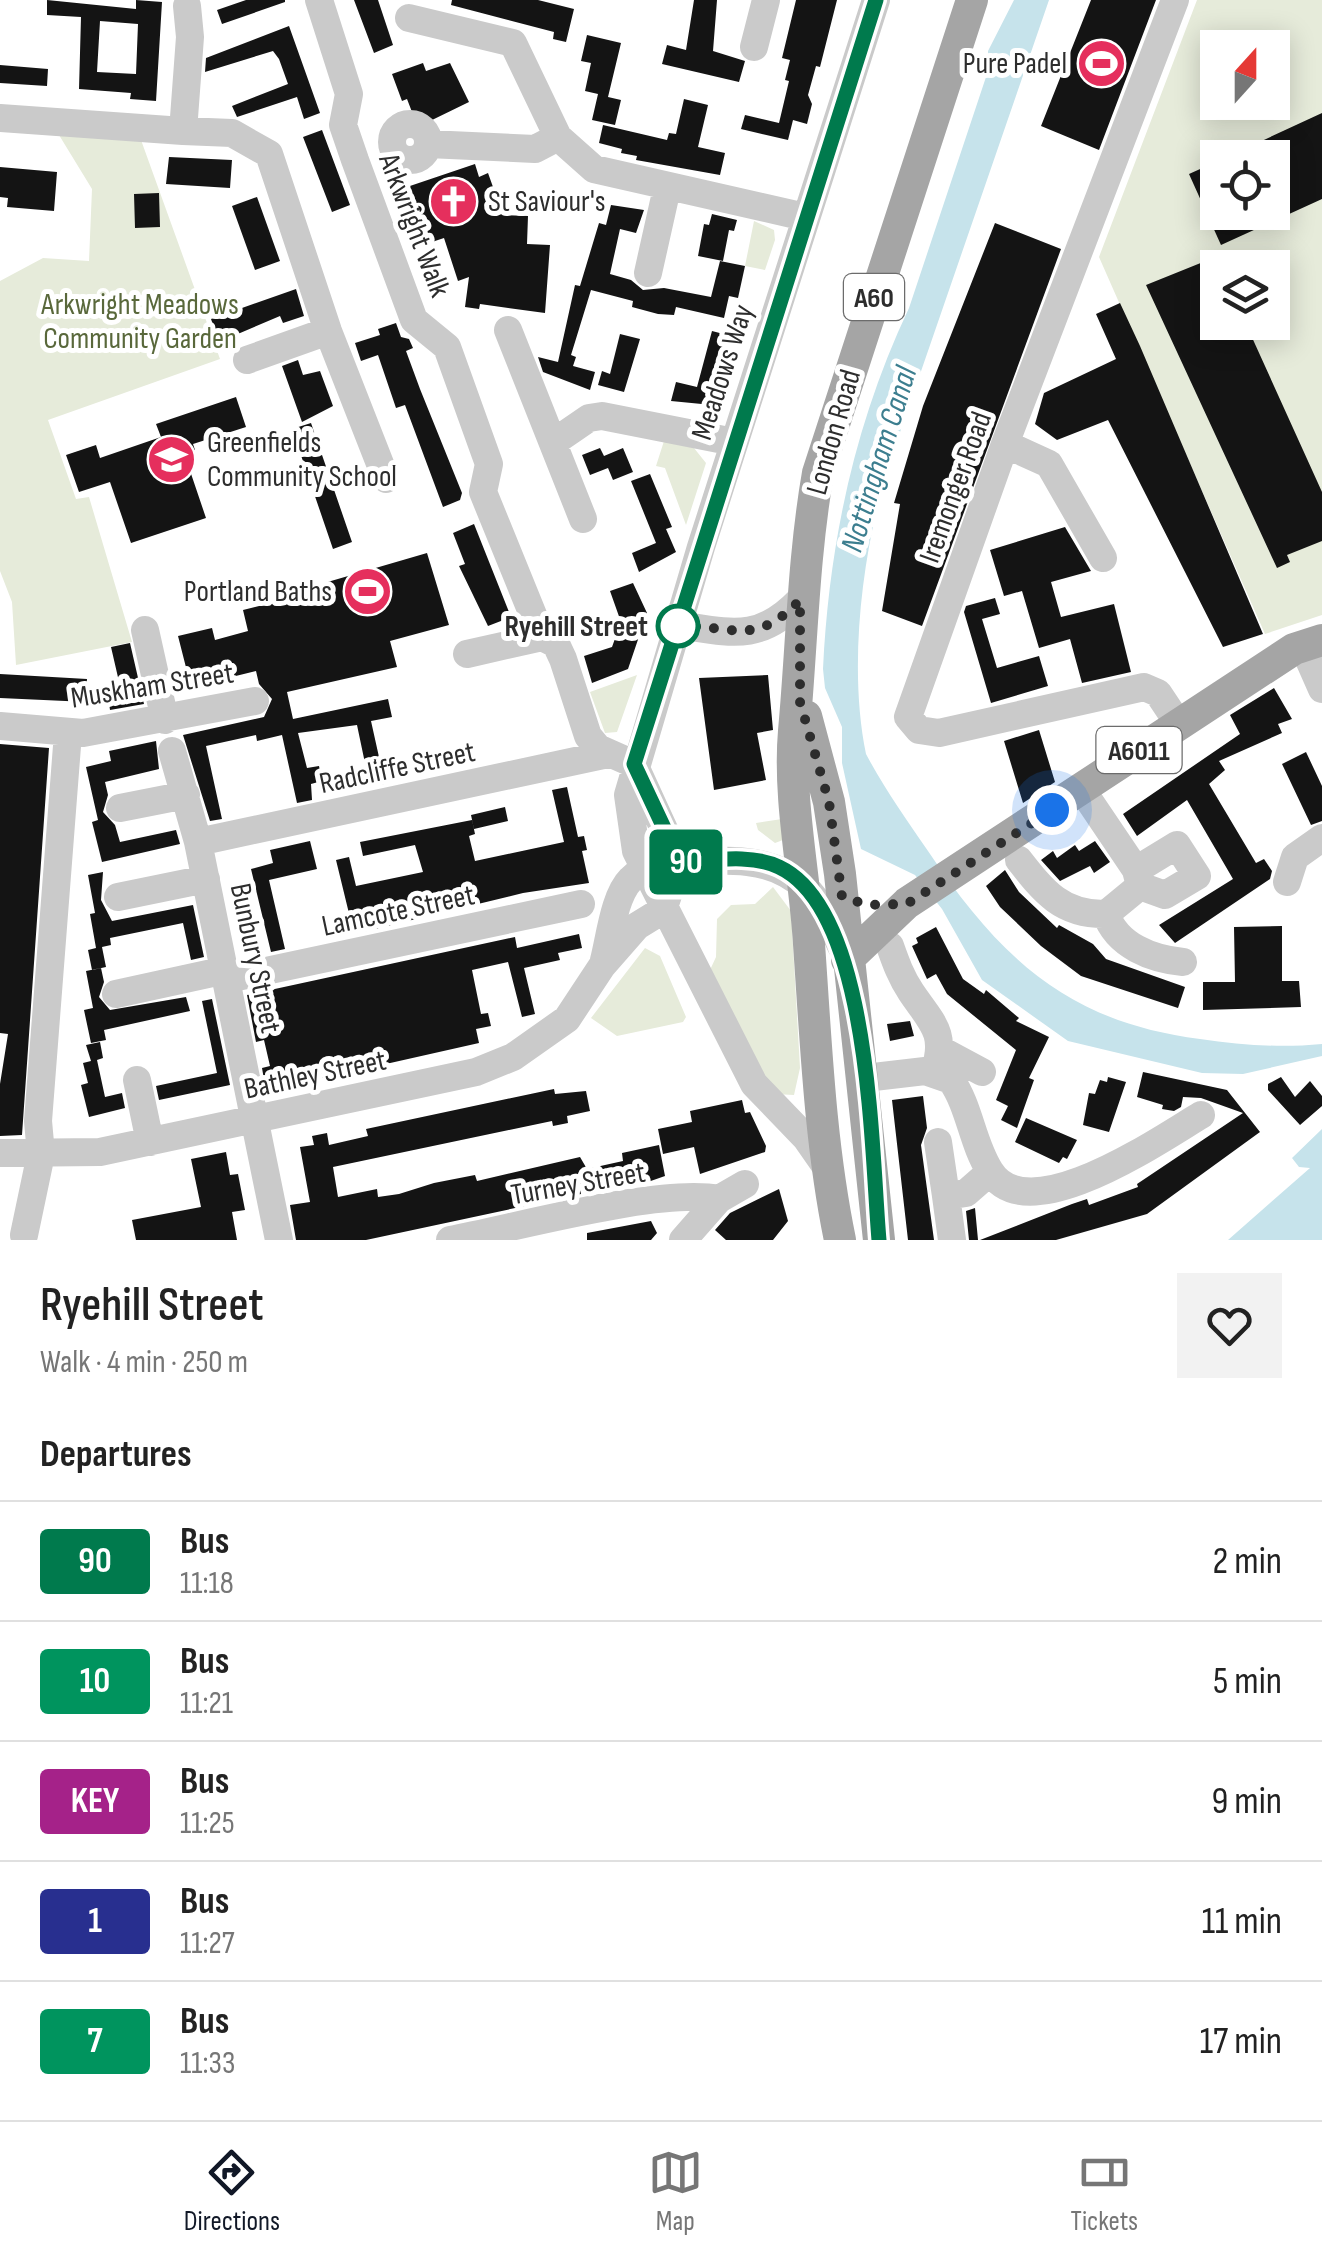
<!DOCTYPE html>
<meta charset="utf-8">
<style>
:root{--surface:#fff;--page:#f2f2f2;--text:#222;--muted:#767676;--line:#e0e0e0;--accent:#111827}
body{margin:0;font-family:"Sofia Sans Condensed",sans-serif;background:var(--page);color:var(--text);height:100vh;display:flex;flex-direction:column;font-size:38px;white-space:nowrap}
*{box-sizing:border-box;margin:0}
p{font-size:32px;color:var(--muted)}
.icon{flex:none;width:55px;height:55px;fill:none;stroke:currentColor;stroke-width:2;stroke-linecap:round;stroke-linejoin:round}
.map{position:relative;height:1240px;overflow:hidden}
.side{display:flex;flex-direction:column;background:var(--surface);flex:1}
.side>*{flex:none}
.badge{padding:0 20px;border-radius:8px;font-size:35px;line-height:65px}
.needle{width:65px;rotate:21deg}
.buttons{position:absolute;left:1200px;top:30px;display:grid;gap:20px}
.buttons a{display:grid;place-items:center;width:90px;height:90px;border-radius:0px;background:var(--surface);box-shadow:0 5px 25px #0003;font-size:50px}
.you{position:absolute;width:50px;height:50px;margin:-25px;border:8px solid #fff;border-radius:50%;background:#1a73e8;box-shadow:0 0 0 15px #1a73e833}
.map>.badge{position:absolute;translate:-50% -50%;box-shadow:0 0 0 5px #fff}
h2{padding:0 40px;font-size:38px;line-height:90px}
.round{display:grid;place-items:center;flex:none;width:105px;height:105px;border-radius:0px;background:var(--page)}
.summary{display:flex;align-items:center;justify-content:space-between;height:170px;padding:0 40px}
h1{font-size:48px;font-weight:600;line-height:75px}
ul{padding:0;list-style:none}
li{display:flex;align-items:center;gap:30px;height:120px;padding:0 40px;border-top:2px solid var(--line)}
li div{flex:1}
li b{display:block;font-size:38px}
li em{font-style:normal}
li .badge{min-width:110px;font-weight:700;text-align:center}
.menu{display:flex;justify-content:space-around;align-items:center;height:140px;border-top:2px solid var(--line);background:var(--surface);font-size:28px;color:var(--muted)}
.menu a{display:grid;justify-items:center;gap:5px}
.menu .current{color:var(--accent)}
.map>svg:first-child{display:block}
.green{fill:#e6ebda;fill-rule:evenodd}
.water{fill:#c6e3eb}
.building{fill:#141414;fill-rule:evenodd}
.lines{fill:none;stroke-linecap:round;stroke-linejoin:round}
.minor{stroke:#cacaca;stroke-width:28}
.major{stroke:#a5a5a5;stroke-width:32}
.line-casing{stroke:#fff;stroke-width:22}
.line{stroke:#007a4d;stroke-width:15}
.walk{stroke:#2d2d2d;stroke-width:10;stroke-dasharray:0 18}
.stop-dot{fill:#fff;stroke:#007a4d;stroke-width:5}
.labels{text-anchor:middle;stroke-width:10;stroke-linejoin:round;paint-order:stroke}
.shield{fill:#fff;stroke:#6c6c6c;stroke-width:2.5}
.shield-label{font-size:28px;font-weight:bold;fill:#2d2d2d}
.poi-label{font-size:30px;fill:#2d2d2d;stroke:#fff;text-anchor:end}
.street-label{font-size:30px;fill:#2d2d2d;stroke:#fff}
.park-label{font-size:30px;fill:#59683b;stroke:#fff}
.stop-label{font-size:30px;font-weight:bold;fill:#2d2d2d;stroke:#fff;text-anchor:end}
.water-label{font-size:32px;font-style:italic;fill:#3c7e8f;stroke:#fff}
</style>
<div class="map">
<svg width="1322" height="1240" viewBox="0 0 1322 1240">
<rect width="100%" height="100%" fill="#fff"/>
<path class="green" d="M1197,0H1322V615L1265,634L1099,257ZM1218,48H1272V102H1218ZM1218,158H1272V212H1218ZM1218,268H1272V322H1218Z
M59,135L141,140L220,359L48,420L76,499L89,497L132,642L16,665L12,602L0,571V281L43,258L89,261L92,189Z
M754,221L774,230L775,240L765,270L745,266Z
M664,441L694,448L706,463L686,525L665,468L656,466Z
M637,675L617,732L605,733L590,692Z
M782,819L783,840L775,843L758,830L756,823Z
M773,887L791,911L800,1068L794,1095L774,1094L710,970L716,957L717,919L731,905L755,904Z
M645,948L660,956L686,1017L683,1022L617,1036L591,1018Z"/>
<path class="water" d="M1014,0H1049L888,467C862,553 848,667 866,754C884,788 906,819 928,851C1000,958 1067,1022 1200,1039C1241,1045 1280,1048 1322,1044V1056L1243,1074L1202,1073L1068,1041L982,980L942,909L915,875L861,849L842,763V727L825,688L823,669C829,543 855,422 909,308L988,71V51Z
M1322,1129V1240H1228L1310,1168L1299,1167L1292,1158Z"/>
<path class="building" d="M47,0L136,9V0L162,2L156,101L130,99L131,93L79,89L81,17L47,15ZM100,21L138,24L136,74L97,72Z
M246,0H285V2L222,24L217,10Z
M354,0H378L393,45L374,53Z
M452,0H538L574,9L566,42L553,39L554,32L451,5Z
M694,0H717L713,51L745,61L739,82L662,64L667,45L686,50Z
M796,0H837L820,67L816,66L808,95L812,104L807,124L793,120L788,140L741,129L745,115L779,123L789,81L785,80L790,60L782,58Z
M1091,0H1156L1099,150L1041,126Z
M289,26L320,113L304,119L297,97L237,117L232,106L288,84L279,59L273,51L205,72L206,58Z
M587,35L621,43L608,97L621,100L615,125L592,120L598,94L585,91L591,63L581,61Z
M423,63L426,71L450,63L469,102L430,121L412,112L407,99L402,101L392,74Z
M0,65L48,69L47,86L0,83Z
M684,99L708,105L698,147L725,153L720,175L636,160L637,156L621,153L622,149L599,143L603,125L667,140L669,133L676,134Z
M1322,113V199L1221,245L1189,174L1218,161V212H1272V158H1225Z
M322,130L350,205L332,212L303,137Z
M169,157L232,160L230,188L166,184Z
M475,164L479,177L488,173L503,215L528,216L527,244L550,245L545,313L480,304L479,309L465,307L469,277L458,281L444,238L423,245L404,188Z
M0,167L57,172L54,211L7,207L8,198L0,197Z
M159,193L160,227L135,228L134,194Z
M257,197L280,261L255,270L232,206Z
M611,205L644,210L636,233L620,229L610,274L631,280L643,290L664,288L711,297L720,261L745,266L738,298L729,296L724,318L676,307L674,315L658,314L632,307L633,301L591,290L571,355L576,357L573,366L595,372L590,390L543,372L538,357L558,362L575,285L580,286L599,223L606,225Z
M712,214L737,220L734,231L729,230L723,261L698,256L704,224L709,225Z
M995,223L1061,249L922,626L882,611L900,504L894,503L923,406Z
M1218,256V322H1245L1322,492V541L1287,555L1290,562L1277,568L1146,285Z
M296,289L304,316L283,323L280,316L219,342L211,319Z
M1120,303L1140,346L1263,634L1223,647L1108,420L1057,440L1035,424L1044,393L1116,359L1096,314Z
M396,323L401,337L409,339L413,348L406,351L420,389L462,493L460,500L443,507L405,405L396,408L378,355L361,361L355,343L380,335L378,329Z
M712,331L735,337L712,405L671,401L676,382L697,387Z
M620,334L640,339L624,392L598,385L602,371L610,374Z
M298,360L303,375L320,371L333,406L302,422L282,366Z
M236,397L246,427L193,444L195,450L184,453L206,518L131,543L110,482L79,492L66,455L96,445L100,458L161,437L156,424Z
M311,423L352,542L333,549L292,429Z
M600,448L604,456L623,448L633,472L613,480L608,468L590,475L582,455Z
M650,474L672,527L666,529L676,552L639,572L632,553L656,543L631,481Z
M474,524L511,617L488,626L459,566L465,564L453,533Z
M1065,527L1091,571L1051,582L1061,617L1114,604L1131,672L1082,683L1070,639L1039,648L1022,591L1004,596L990,550Z
M427,553L449,625L390,641L397,667L287,692L293,719L388,699L392,717L371,721L385,784L370,787L357,725L298,733L307,768L319,766L322,781L311,784L312,800L297,803L282,735L257,741L256,735L206,746L222,819L210,821L183,735L264,717L272,699L259,684L256,671L191,687L178,636L212,628L215,640L248,631L243,610L308,594L307,588Z
M633,583L647,613L628,669L592,683L584,656L612,647L621,622L610,591Z
M995,598L1000,614L982,619L997,668L1039,656L1048,686L991,703L964,612L966,606Z
M130,643L144,704L110,710L109,703L0,698V674L87,679L86,694L120,686L111,647Z
M768,675L773,730L757,733L766,780L714,790L699,678Z
M1274,688L1292,719L1278,724L1282,733L1219,761L1225,770L1209,784L1256,863L1264,859L1272,871L1270,879L1175,943L1159,925L1233,879L1187,800L1137,836L1123,814L1240,734L1230,715Z
M1039,730L1055,782L1023,803L1004,741Z
M156,741L159,769L105,782L108,795L103,812L115,825L120,842L176,830L180,844L102,862L92,822L98,820L86,767L111,761L109,751Z
M0,744L49,748L22,1135L0,1136V1084L8,1034L0,1033Z
M1306,752L1322,786V821L1311,825L1282,764Z
M567,787L578,837L584,836L587,850L582,851L589,883L523,893L354,934L336,860L349,857L356,886L423,872L415,845L363,856L360,842L472,820L475,834L469,836L475,861L564,842L552,790Z
M505,807L508,821L474,829L471,815Z
M310,841L317,869L269,880L285,949L271,952L251,869L273,863L270,850Z
M1095,841L1110,862L1094,873L1090,866L1060,881L1041,860L1053,851L1057,858L1075,845L1079,851Z
M1005,870L1019,892L1057,928L1059,925L1093,944L1106,959L1185,987L1178,1008L1081,976L1041,946L1000,907L986,886Z
M103,872L101,900L112,921L193,905L204,957L191,960L183,923L110,938L111,945L102,947L106,967L92,970L88,950L96,948L90,914L95,913L88,875Z
M1282,926V981H1299L1301,1007L1203,1010V982H1235L1234,927Z
M936,927L963,979L984,994L986,990L1019,1018L1016,1021L1049,1037L1029,1078L1034,1080L1017,1128L1001,1120L1008,1106L996,1100L1016,1050L947,994L936,974L927,979L912,946L918,943L916,938Z
M579,934L582,948L558,953L560,960L524,968L535,1014L522,1017L508,962L472,970L481,1014L488,1013L491,1026L476,1029L479,1043L266,1091L262,1068L270,1066L264,1040L256,1042L247,995L515,937L517,948Z
M101,968L104,982L99,997L110,1010L186,997L190,1011L104,1030L106,1040L91,1043L84,1010L93,1008L86,971Z
M212,999L230,1085L159,1100L156,1086L217,1073L202,1001Z
M910,1021L914,1036L890,1041L887,1024Z
M100,1042L103,1058L97,1060L105,1097L122,1093L125,1108L89,1117L81,1085L88,1083L83,1063L91,1061L86,1045Z
M1143,1072L1227,1090L1260,1132L1147,1214L1056,1240H980L1072,1204L1087,1199L1089,1205L1138,1187L1137,1184L1243,1113L1201,1098L1183,1097L1181,1107L1174,1111L1162,1109L1163,1105L1137,1097Z
M1108,1077L1126,1082L1109,1132L1083,1125L1089,1093L1095,1094L1100,1080L1107,1082Z
M1281,1077L1295,1097L1310,1081L1322,1096V1106L1300,1125L1268,1090V1084Z
M554,1089L555,1094L586,1091L590,1111L567,1116L568,1123L553,1126L552,1121L333,1167L338,1197L377,1189L378,1197L399,1194L434,1183L475,1175L477,1181L580,1157L587,1169L623,1161L622,1153L659,1145L665,1176L645,1183L616,1188L615,1182L580,1189L581,1194L366,1240H296L290,1205L310,1202L300,1147L314,1145L312,1136L327,1133L329,1145L368,1136L366,1129Z
M923,1096L927,1128L921,1145L934,1240H908L892,1100Z
M742,1100L745,1113L750,1112L766,1146L765,1152L700,1174L694,1147L663,1154L658,1129L692,1122L690,1111Z
M1026,1118L1077,1140L1067,1159L1063,1157L1059,1163L1015,1142Z
M226,1152L230,1175L238,1174L245,1210L232,1212L237,1240H136L132,1220L201,1207L191,1159Z
M779,1189L788,1221L773,1240H726L715,1230L730,1213Z
M975,1208L978,1240H969L966,1211Z
M651,1221L657,1233L651,1240H587V1233Z"/>
<g class="lines">
<path class="minor" d="M319,0L349,94L343,125L355,160L414,320L447,347L489,464L483,492L533,615L542,637L556,644L563,659L588,736L598,748L634,764
M1175,0L1005,444L908,717L919,730L939,733L1144,687L1158,693L1178,723
M409,18L513,43L558,137
M754,47L766,0
M0,118L183,131L190,37L187,6
M392 142a18 18 0 1 1 36 0a18 18 0 1 1-36 0Z
M183,131L232,133L269,154L328,331L386,479
M428,144L535,149L558,137L594,169L805,217
M648,273L667,188
M508,330L583,519
M247,360L328,331
M554,442L589,418L602,416L734,442
M1005,444L1049,464L1103,558
M679,625C732,633 760,642 800,600
M145,630L165,720
M1303,646L1322,689
M467,654L542,637
M0,726L83,733L255,701
M172,751L198,842L279,1240
M1082,790L1136,870L1140,886L1165,895L1197,876L1177,845L1136,870
M120,808L186,795
M198,842L608,754
M1019,860C1044,892 1062,915 1106,914L1140,886
M1287,882L1295,857L1322,838
M118,897L206,879
M1106,914C1117,946 1152,959 1183,962
M890,946C896,963 901,977 911,992C931,1022 948,1033 934,1072
M604,960C610,937 614,896 631,879C647,862 675,862 697,861C775,857 810,871 841,946
M228,979L581,904
M116,994L226,970
M941,1050L982,1072
M865,1078L925,1071L951,1080C970,1107 972,1143 990,1171C1027,1232 1159,1140 1201,1115
M137,1080L150,1142
M938,1142L946,1196L966,1193L990,1172
M0,1153L100,1152L476,1072L513,1057L567,1019L602,966L637,926L663,910L679,862L634,764
M829,1171L806,1138L754,1084L636,851L628,795L701,547L876,0
M946,1196L952,1240
M24,1235L41,1154L38,1121L68,733
M450,1240C515,1228 661,1187 719,1199
M683,1240L719,1199L745,1184"/>
<path class="major" d="M806,716L829,802L840,874L879,1240
M847,960L907,903L1294,649L1322,640
M840,1240C820,1143 816,1043 809,944C805,875 788,800 794,731C802,644 803,559 818,473L972,0"/>
</g>
<g class="lines">
<defs>
<path id="line" d="M876,0L634,764L680,862C710,861 750,853 779,867C871,910 871,1149 879,1240"/>
</defs>
<use href="#line" class="line-casing"/>
<use href="#line" class="line"/>
<path class="walk" d="M678,626C733,625 754,648 800,600V702L829,802L842,897L868,905L907,904L1052,810"/>
</g>
<defs>
<symbol id="stadium-disc" viewBox="-11 -11 22 22"><circle r="9.5" fill="#e52f5d" stroke="#fff"/><path d="M0-5a6.5 5 0 1 0 0 10a6.5 5 0 1 0 0-10ZM-3.5-1.8h7v3.6h-7Z" fill="#fff"/></symbol>
<symbol id="church-disc" viewBox="-11 -11 22 22"><circle r="9.5" fill="#e52f5d" stroke="#fff"/><path d="M-1.2-6h2.4v3.5h3.3v2.4h-3.3V6h-2.4V-.1h-3.3v-2.4h3.3Z" fill="#fff"/></symbol>
<symbol id="school-disc" viewBox="-11 -11 22 22"><circle r="9.5" fill="#e52f5d" stroke="#fff"/><path d="M0-5L7-2L0 1L-7-2ZM-4 1L0 2.5L4 1V4Q0 6-4 4Z" fill="#fff"/></symbol>
</defs>
<g fill-rule="evenodd">
<use href="#stadium-disc" x="1074" y="36" width="55" height="55"/>
<use href="#church-disc" x="426" y="174" width="55" height="55"/>
<use href="#school-disc" x="144" y="432" width="55" height="55"/>
<use href="#stadium-disc" x="340" y="564" width="55" height="55"/>
</g>
<circle class="stop-dot" cx="678" cy="626" r="20"/>
<g class="labels">
<g class="shield">
<rect x="844" y="274" width="60" height="46" rx="8"/>
<rect x="1096.5" y="727" width="85" height="46" rx="8"/>
</g>
<g class="shield-label">
<text x="874" y="307">A60</text>
<text x="1139" y="760">A6011</text>
</g>
<g class="poi-label">
<text x="1067" y="73">Pure Padel</text>
<text x="488" y="211" text-anchor="start">St Saviour's</text>
<text x="207" y="452" text-anchor="start">Greenfields<tspan x="207" dy="34">Community School</tspan></text>
<text x="332" y="601">Portland Baths</text>
</g>
<g class="street-label">
<text transform="translate(415 225) rotate(69)" y="10">Arkwright Walk</text>
<text transform="translate(722 372) rotate(-72)" y="10">Meadows Way</text>
<text transform="translate(833 432) rotate(-74)" y="10">London Road</text>
<text transform="translate(955 487) rotate(-70)" y="10">Iremonger Road</text>
<text transform="translate(152 685) rotate(-9)" y="10">Muskham Street</text>
<text transform="translate(397 767) rotate(-12)" y="10">Radcliffe Street</text>
<text transform="translate(398 910) rotate(-12)" y="10">Lamcote Street</text>
<text transform="translate(256 958) rotate(78)" y="10">Bunbury Street</text>
<text transform="translate(315 1074) rotate(-12)" y="10">Bathley Street</text>
<text transform="translate(578 1183) rotate(-10)" y="10">Turney Street</text>
</g>
<g class="park-label">
<text x="140" y="314">Arkwright Meadows<tspan x="140" dy="34">Community Garden</tspan></text>
</g>
<g class="stop-label">
<text x="648" y="636">Ryehill Street</text>
</g>
<g class="water-label">
<text transform="translate(878 459) rotate(-73)" y="11">Nottingham Canal</text>
</g>
</g>
</svg>
<div class="buttons">
<a><svg class="needle" viewBox="-14 -14 28 28"><path d="M0-13l5 13h-10z" fill="#e53935"/><path d="M0 13l5-13h-10z" fill="#767676"/></svg></a>
<a><svg class="icon" aria-label="locate" viewBox="0 0 24 24"><circle cx="12" cy="12" r="6"/><path d="M12 2v4M12 18v4M2 12h4M18 12h4"/></svg></a>
<a><svg class="icon" aria-label="layers" viewBox="0 0 24 24"><path d="M12 4l9 5-9 5-9-5zM3 14l9 5 9-5"/></svg></a>
</div>
<div class="you" style="left:1052px;top:810px"></div>
<b class="badge" style="left:686px;top:862px;background:#007a4d;color:#fff">90</b>
</div>
<section class="side">
<div class="summary"><div><h1>Ryehill Street</h1><p>Walk · 4 min · 250 m</p></div><a class="round"><svg class="icon" aria-label="heart" viewBox="0 0 24 24"><path d="M12 20l-8-8c-3-5 5-10 8-4 3-6 11-1 8 4z"/></svg></a></div>
<h2>Departures</h2>
<ul>
<li><span class="badge" style="background:#007a4d;color:#fff">90</span><div><b>Bus</b><p>11:18</p></div><em>2 min</em></li>
<li><span class="badge" style="background:#00945e;color:#fff">10</span><div><b>Bus</b><p>11:21</p></div><em>5 min</em></li>
<li><span class="badge" style="background:#a52289;color:#fff">KEY</span><div><b>Bus</b><p>11:25</p></div><em>9 min</em></li>
<li><span class="badge" style="background:#282f8f;color:#fff">1</span><div><b>Bus</b><p>11:27</p></div><em>11 min</em></li>
<li><span class="badge" style="background:#00945e;color:#fff">7</span><div><b>Bus</b><p>11:33</p></div><em>17 min</em></li>
</ul>
</section>
<nav class="menu">
<a class="current"><svg class="icon" aria-label="directions" viewBox="0 0 24 24"><path d="M12 3l9 9-9 9-9-9zM9 14v-3h6M13 9l2 2-2 2"/></svg>Directions</a>
<a><svg class="icon" aria-label="map" viewBox="0 0 24 24"><path d="M3 6l6-2 6 2 6-2v14l-6 2-6-2-6 2zM9 4v14M15 6v14"/></svg>Map</a>
<a><svg class="icon" aria-label="tickets" viewBox="0 0 24 24"><path d="M3 7h18v10H3zM15 7v10"/></svg>Tickets</a>
</nav>
